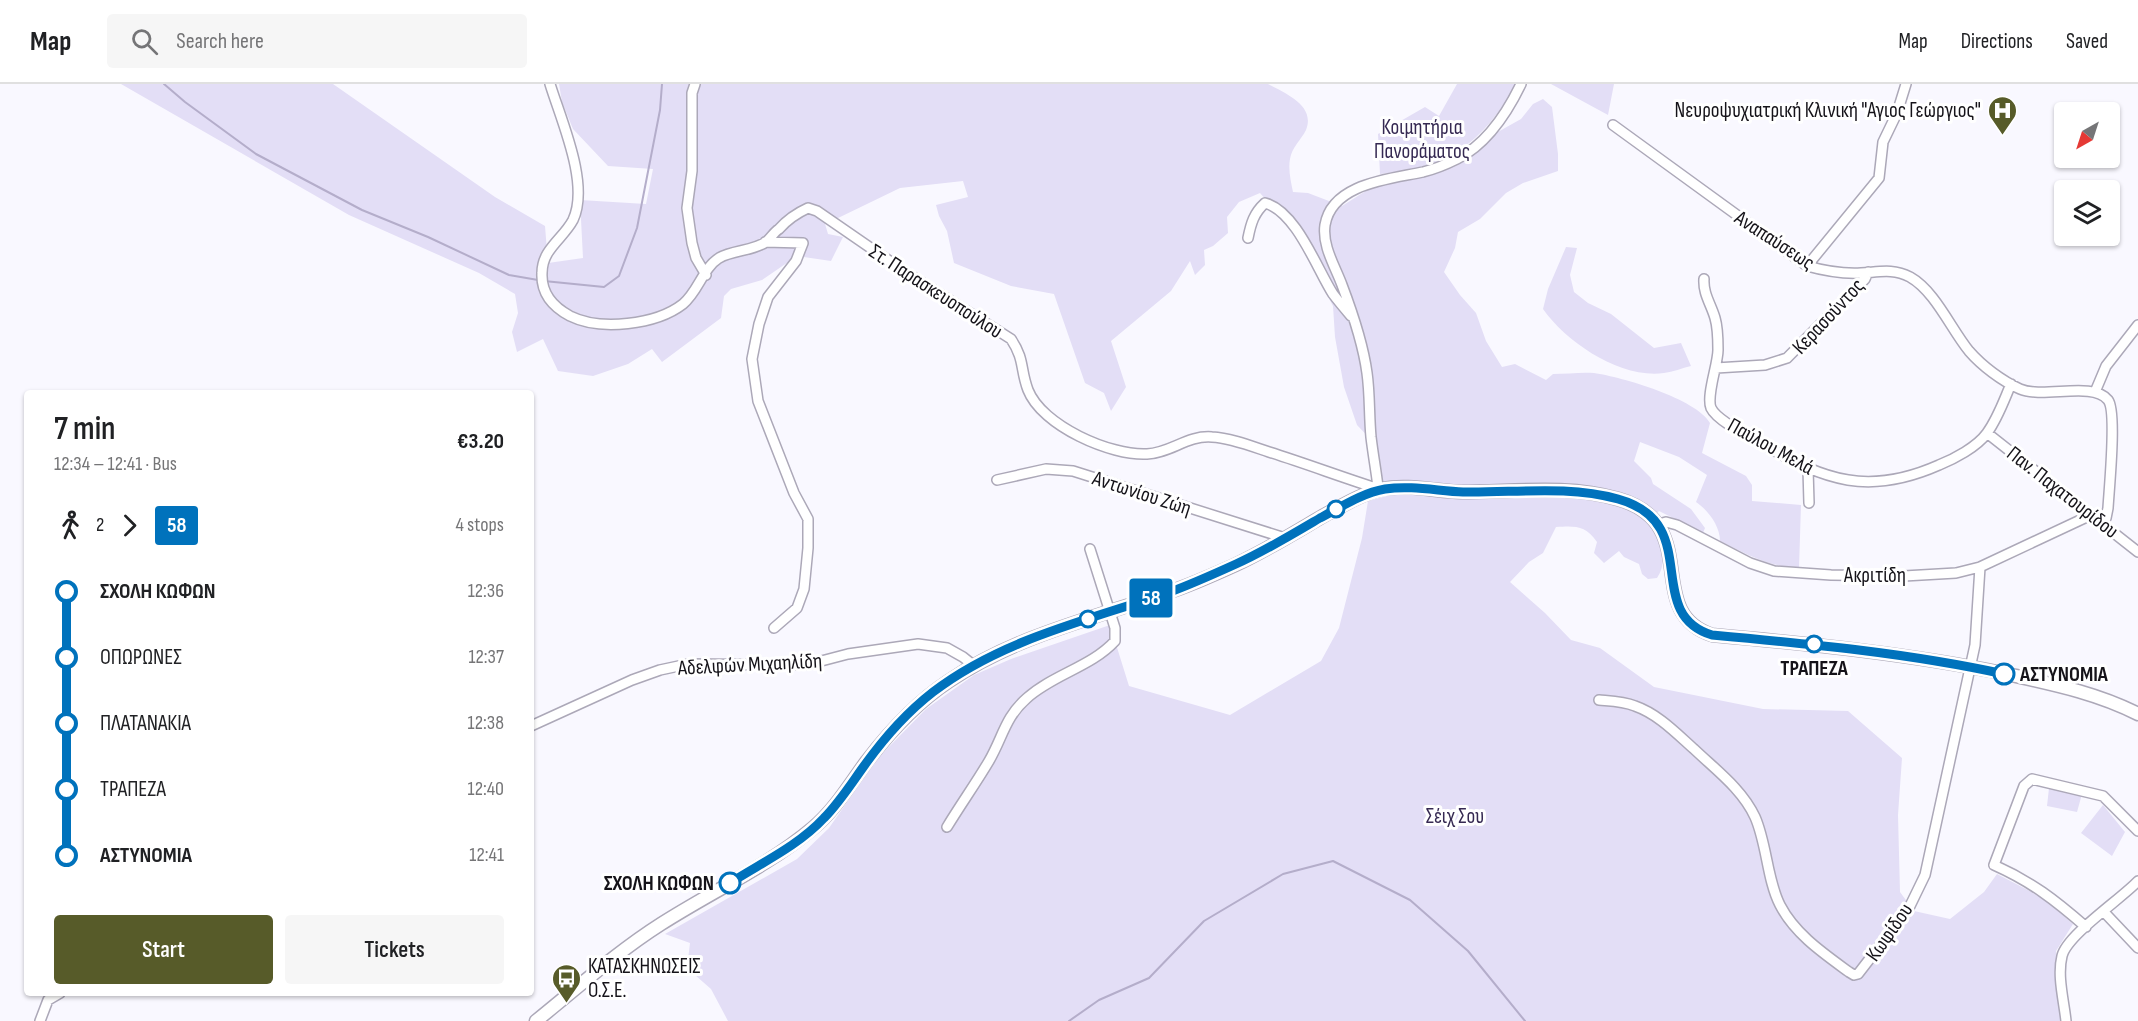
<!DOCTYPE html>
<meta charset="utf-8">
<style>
:root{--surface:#fff;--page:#f6f6f6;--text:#202124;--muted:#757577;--line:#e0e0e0;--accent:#575b29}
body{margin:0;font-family:"Sofia Sans Condensed",sans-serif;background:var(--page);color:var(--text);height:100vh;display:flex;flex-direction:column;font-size:22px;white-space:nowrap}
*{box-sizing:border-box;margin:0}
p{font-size:20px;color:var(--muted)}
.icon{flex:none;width:33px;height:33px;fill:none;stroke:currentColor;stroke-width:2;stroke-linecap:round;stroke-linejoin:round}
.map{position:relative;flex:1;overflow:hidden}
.sheet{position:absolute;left:24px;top:306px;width:510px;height:606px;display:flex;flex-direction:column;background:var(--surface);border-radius:6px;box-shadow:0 2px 4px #0004}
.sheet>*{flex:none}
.badge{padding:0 12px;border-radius:4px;font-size:21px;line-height:39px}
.needle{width:39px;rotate:219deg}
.tools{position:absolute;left:2054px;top:18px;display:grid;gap:12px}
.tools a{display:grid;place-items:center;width:66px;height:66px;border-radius:6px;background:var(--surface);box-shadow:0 2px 4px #0004;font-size:30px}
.map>.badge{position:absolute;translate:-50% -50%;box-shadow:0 0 0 3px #fff}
.legs{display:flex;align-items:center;gap:9px;height:66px;padding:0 30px;font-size:20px}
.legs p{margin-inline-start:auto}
.overview{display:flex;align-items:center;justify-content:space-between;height:102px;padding:0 30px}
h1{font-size:33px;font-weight:600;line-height:45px}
.primary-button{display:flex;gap:12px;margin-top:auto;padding:12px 30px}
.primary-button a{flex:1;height:69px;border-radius:6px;background:var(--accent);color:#fff;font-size:24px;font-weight:600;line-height:69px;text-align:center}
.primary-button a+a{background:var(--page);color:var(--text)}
ul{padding:0 30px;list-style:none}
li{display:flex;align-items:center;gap:21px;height:66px;font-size:22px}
li i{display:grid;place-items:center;width:9px;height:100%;margin:0 8px;background:currentColor}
li i::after{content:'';width:15px;height:15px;margin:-8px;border:4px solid;border-radius:50%;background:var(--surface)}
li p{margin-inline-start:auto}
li:first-child i{background:linear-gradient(#0000 50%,currentColor 0)}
li:last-child i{background:linear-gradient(currentColor 50%,#0000 0)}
header{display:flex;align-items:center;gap:36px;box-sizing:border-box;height:84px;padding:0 30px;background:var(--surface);border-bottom:2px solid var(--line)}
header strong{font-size:28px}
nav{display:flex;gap:33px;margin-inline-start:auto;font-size:21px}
.search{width:420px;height:54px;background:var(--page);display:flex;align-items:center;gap:15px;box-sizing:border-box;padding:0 21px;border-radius:6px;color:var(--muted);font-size:22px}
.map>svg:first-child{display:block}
.green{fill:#e3def6}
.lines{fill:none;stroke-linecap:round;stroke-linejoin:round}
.stream{stroke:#b4adca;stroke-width:2}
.minor-casing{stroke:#aca8b8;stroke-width:12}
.secondary-casing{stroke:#aca8b8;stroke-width:15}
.minor{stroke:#fff;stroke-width:9}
.secondary{stroke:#fff;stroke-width:12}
.line-1-casing{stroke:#fff;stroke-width:14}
.line-1{stroke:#0072bc;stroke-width:9}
.stop-1-dot{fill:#fff;stroke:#0072bc;stroke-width:3}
.labels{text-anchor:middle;stroke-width:6;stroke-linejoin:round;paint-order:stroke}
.poi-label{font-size:21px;fill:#151319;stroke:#fff;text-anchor:end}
.park-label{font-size:21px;fill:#352952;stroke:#fff}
.street-label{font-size:21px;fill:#151319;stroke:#fff}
.stop-label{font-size:21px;font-weight:bold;fill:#151319;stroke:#fff}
</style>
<header>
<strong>Map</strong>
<div class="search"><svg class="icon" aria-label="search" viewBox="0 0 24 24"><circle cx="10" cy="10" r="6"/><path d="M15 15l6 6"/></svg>Search here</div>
<nav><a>Map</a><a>Directions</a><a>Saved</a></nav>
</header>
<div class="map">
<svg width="2138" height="937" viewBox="0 0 2138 937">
<rect width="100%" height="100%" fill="#f9f8ff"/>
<path class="green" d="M121,0H333L495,113L545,142L548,179L583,174L580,116L646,120L653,85L608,82L573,45L562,18L559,0H1268C1284,9 1316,21 1306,46C1301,56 1292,63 1290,75C1288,86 1291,98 1293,108L1308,109L1342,122L1372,103L1430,91L1463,78L1496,49L1521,35L1533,20L1543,15L1552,23L1558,70V87L1523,99L1506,109L1480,135L1458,148L1455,164L1444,188L1460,211L1476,229L1486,257L1502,283L1515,280L1546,296L1553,290C1566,290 1581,288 1594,289C1622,293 1697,315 1710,339L1702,369L1746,392L1752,401V417L1801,421L1799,484C1769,483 1746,470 1720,457C1720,442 1708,426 1696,418L1707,391L1679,373L1640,358L1634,377L1651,394L1653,400L1691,425L1705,444L1703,449L1659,427L1649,437C1658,456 1670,475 1657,494L1648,495L1642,490L1639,480L1624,473L1619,467L1604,479L1594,469L1597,458C1585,441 1575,442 1556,443L1543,469L1529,478L1510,498L1545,529L1571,556L1600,564L1654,603L1763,625L1848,627L1902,674L1898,731L1900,808L1914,827L1950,835L1984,808L1997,790L2043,814L2073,840L2056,867L2062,937H728L711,905L687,884L690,859L665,850L797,775L829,744L878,674L926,625L974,591L1011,575L1110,541L1129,602L1230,631L1321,577L1339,544L1362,454L1368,417L1394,410L1379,396L1376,361L1357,341L1344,303L1335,253L1333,222L1300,160L1285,137L1260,109L1239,118L1227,133L1228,149L1213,162L1204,166L1205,181L1195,191L1190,177L1171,207L1111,257L1126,303L1111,327L1104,309L1085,299L1054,210L1011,202L954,179L947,147L939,132L936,121L968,113L963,97L900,104L836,135L823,133L828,150L843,153L831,177L797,172L762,196L731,205L724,212L721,234L662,278L652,265L628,280L593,292L558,287L543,255L517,268L512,248L518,229L515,210L479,189L349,131Z
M1457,0H1516C1482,60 1449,83 1380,90L1378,50L1425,23L1439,32Z
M1551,0H1614L1608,31Z
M1566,163L1577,164L1570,191L1574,208L1588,219L1611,230L1654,264L1681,259L1691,282C1682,284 1673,288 1664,289C1621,295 1567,259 1543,225L1548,205Z
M2049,704L2082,710L2077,728L2047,722Z
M2103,721L2125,748L2112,772L2081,749Z"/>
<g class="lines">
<path class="stream" d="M164,0L185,18L256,70L362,126L428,153L509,191L538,196
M544,197L604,203L619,192L637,144L660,26L662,0
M1069,937L1099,916L1149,894L1204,837L1283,790L1333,777L1410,816L1468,867L1525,937"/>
<defs>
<path id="minor" d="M550,0C561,36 590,100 573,136C563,155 542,165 542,189C541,209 553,223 570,232C600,247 656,241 683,220C698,208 703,184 719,174C733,166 753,167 766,158C771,154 774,148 779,145C787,136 797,129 808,124L817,127L904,187L1011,255C1025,276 1020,285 1028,306C1042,342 1111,372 1147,370C1171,369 1187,351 1212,353C1231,354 1251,362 1269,368C1307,380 1344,394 1382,406
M695,0L692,9V87L687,124L692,159L696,174L706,191
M1613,41L1807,182C1825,187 1843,190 1861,189C1879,188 1893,184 1910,193C1935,207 1951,245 1969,267C1982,282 2002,297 2020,305C2043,315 2093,297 2108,316C2117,327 2109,406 2108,424L2106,434L2102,439
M1248,154C1251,139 1254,129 1265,119C1296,127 1317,185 1333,210C1339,218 1345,225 1351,232
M765,158L803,159L796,177L768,213L759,240L752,275L758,317L794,409L808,435V464L804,505L797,524L774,544
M1807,182L1879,94L1883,58L1897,29L1906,0
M1704,195C1703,210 1711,220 1715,234C1718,244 1718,255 1718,266C1718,280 1706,312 1711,324C1717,337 1750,353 1763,360C1825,397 1869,412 1939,381C1954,375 1977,363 1987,349C1998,334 2004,316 2011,300
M1716,284L1765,281L1787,274L1865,195L1868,188
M2095,308L2106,282L2138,241
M1987,349L2138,468
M1808,385L1809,419
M997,396L1046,385L1073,387L1285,454
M1382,406L1378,403C1376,386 1373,370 1371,353C1369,332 1370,310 1367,289C1363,259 1353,230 1342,201C1335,182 1322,162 1325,141C1332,99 1391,95 1423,88C1435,85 1447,80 1457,75C1487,60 1507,29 1521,0
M1659,440L1666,438L1677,441L1750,479L1774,487L1831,491L1904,492L1956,489L1980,483L2091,431
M1599,616C1611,617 1623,617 1635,622C1658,630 1676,649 1694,665C1716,686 1742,705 1755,733C1767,760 1767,796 1780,821C1795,850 1823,869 1849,888L1854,891L1858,890L1909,824L1925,791L1975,561L1980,483
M531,642L632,596L660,586L688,580L806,581L848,570L918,560L947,564L963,573L973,581
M947,743C961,720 976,699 989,677C1003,653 1005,633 1027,614C1054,590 1091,583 1115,557V544L1090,465
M2104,828L2138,864
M2086,843C2055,816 2032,798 1994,781L2024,702L2032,695L2103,712L2138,747
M40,937L48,916L60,909
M2066,937C2064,917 2057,892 2062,872C2067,851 2121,815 2138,797"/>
<path id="secondary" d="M536,937C577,904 617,868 661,840C711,808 768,782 813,744C835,726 850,700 867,677C891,646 917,618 949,597C1015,552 1094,534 1169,508C1191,501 1213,491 1235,481C1265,467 1294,449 1323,432C1342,422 1361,410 1382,405C1408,400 1435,407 1461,408C1514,408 1567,400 1618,415C1705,440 1641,527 1712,551C1811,560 1910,570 2007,590C2052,600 2097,609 2138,630"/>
</defs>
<use href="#minor" class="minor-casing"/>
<use href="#secondary" class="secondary-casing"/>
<use href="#minor" class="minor"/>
<use href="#secondary" class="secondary"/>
</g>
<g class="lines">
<defs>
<path id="line-1" d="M730,799C761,779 798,762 824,734C839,719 851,700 864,682C884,654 906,629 933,608C1002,555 1089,536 1170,508C1192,500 1214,490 1236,480C1265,467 1293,450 1320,434C1341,423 1362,409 1385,405C1411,401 1438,407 1463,408C1515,409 1567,401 1618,415C1705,439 1641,529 1712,551C1810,560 1908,569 2004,590"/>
</defs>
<use href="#line-1" class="line-1-casing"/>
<use href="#line-1" class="line-1"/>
</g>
<defs>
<symbol id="hospital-pin" viewBox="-11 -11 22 30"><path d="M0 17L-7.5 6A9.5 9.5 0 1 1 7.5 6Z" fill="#575b29" stroke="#fff"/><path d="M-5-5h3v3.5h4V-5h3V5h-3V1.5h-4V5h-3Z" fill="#fff"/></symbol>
<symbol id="bus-pin" viewBox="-11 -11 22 30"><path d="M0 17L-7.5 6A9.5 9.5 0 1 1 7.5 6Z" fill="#575b29" stroke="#fff"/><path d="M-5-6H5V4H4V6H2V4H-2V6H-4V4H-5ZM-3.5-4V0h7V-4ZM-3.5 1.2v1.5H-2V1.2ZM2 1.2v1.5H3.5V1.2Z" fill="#fff"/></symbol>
</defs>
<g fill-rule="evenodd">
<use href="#hospital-pin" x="1986" y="10" width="33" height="45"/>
<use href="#bus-pin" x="550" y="878" width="33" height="45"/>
</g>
<g class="stop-1-dot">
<circle cx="1336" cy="425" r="8"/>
<circle cx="1088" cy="535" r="8"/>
<circle cx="1814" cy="560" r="8"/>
<circle cx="2004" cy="590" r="10"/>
<circle cx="730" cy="799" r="10"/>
</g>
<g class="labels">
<g class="poi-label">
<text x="1981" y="33">Νευροψυχιατρική Κλινική "Αγιος Γεώργιος"</text>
<text x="588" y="889" text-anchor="start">ΚΑΤΑΣΚΗΝΩΣΕΙΣ<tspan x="588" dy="24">Ο.Σ.Ε.</tspan></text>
</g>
<g class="park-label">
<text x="1422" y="50">Κοιμητήρια<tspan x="1422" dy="24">Πανοράματος</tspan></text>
<text x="1455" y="739">Σέιχ Σου</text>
</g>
<g class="street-label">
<text transform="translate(1775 156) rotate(33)" y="7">Αναπαύσεως</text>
<text transform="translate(936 207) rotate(33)" y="7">Στ. Παρασκευοπούλου</text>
<text transform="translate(1828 232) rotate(-47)" y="7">Κερασούντος</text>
<text transform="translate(1771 362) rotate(29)" y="7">Παύλου Μελά</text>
<text transform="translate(2063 408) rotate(38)" y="7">Παν. Παχατουρίδου</text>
<text transform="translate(1142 409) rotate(18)" y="7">Αντωνίου Ζώη</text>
<text x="1875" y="498">Ακριτίδη</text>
<text transform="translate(750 580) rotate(-3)" y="7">Αδελφών Μιχαηλίδη</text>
<text transform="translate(1889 848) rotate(-55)" y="7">Κωφίδου</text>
</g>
<g class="stop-label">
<text x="1814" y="591">ΤΡΑΠΕΖΑ</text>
<text x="2020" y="597" text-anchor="start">ΑΣΤΥΝΟΜΙΑ</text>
<text x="714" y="806" text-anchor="end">ΣΧΟΛΗ ΚΩΦΩΝ</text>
</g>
</g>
</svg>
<div class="tools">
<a><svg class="needle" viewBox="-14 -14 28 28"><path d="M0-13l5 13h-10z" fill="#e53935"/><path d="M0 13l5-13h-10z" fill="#757577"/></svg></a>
<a><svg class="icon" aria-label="layers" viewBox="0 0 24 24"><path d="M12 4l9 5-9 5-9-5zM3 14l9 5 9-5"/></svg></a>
</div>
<b class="badge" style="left:1151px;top:514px;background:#0072bc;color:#fff">58</b>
<section class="sheet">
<div class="overview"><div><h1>7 min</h1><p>12:34 – 12:41 · Bus</p></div><b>€3.20</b></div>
<div class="legs"><svg class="icon" aria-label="walk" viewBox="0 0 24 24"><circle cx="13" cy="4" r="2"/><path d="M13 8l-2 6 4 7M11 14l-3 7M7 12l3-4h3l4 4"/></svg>2<svg class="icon" aria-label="forward" viewBox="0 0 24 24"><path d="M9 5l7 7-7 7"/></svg><b class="badge" style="background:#0072bc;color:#fff">58</b><p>4 stops</p></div>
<ul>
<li><i style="color:#0072bc"></i><b>ΣΧΟΛΗ ΚΩΦΩΝ</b><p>12:36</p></li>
<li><i style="color:#0072bc"></i><span>ΟΠΩΡΩΝΕΣ</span><p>12:37</p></li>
<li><i style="color:#0072bc"></i><span>ΠΛΑΤΑΝΑΚΙΑ</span><p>12:38</p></li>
<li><i style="color:#0072bc"></i><span>ΤΡΑΠΕΖΑ</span><p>12:40</p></li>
<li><i style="color:#0072bc"></i><b>ΑΣΤΥΝΟΜΙΑ</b><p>12:41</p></li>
</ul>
<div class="primary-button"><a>Start</a><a>Tickets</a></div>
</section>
</div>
